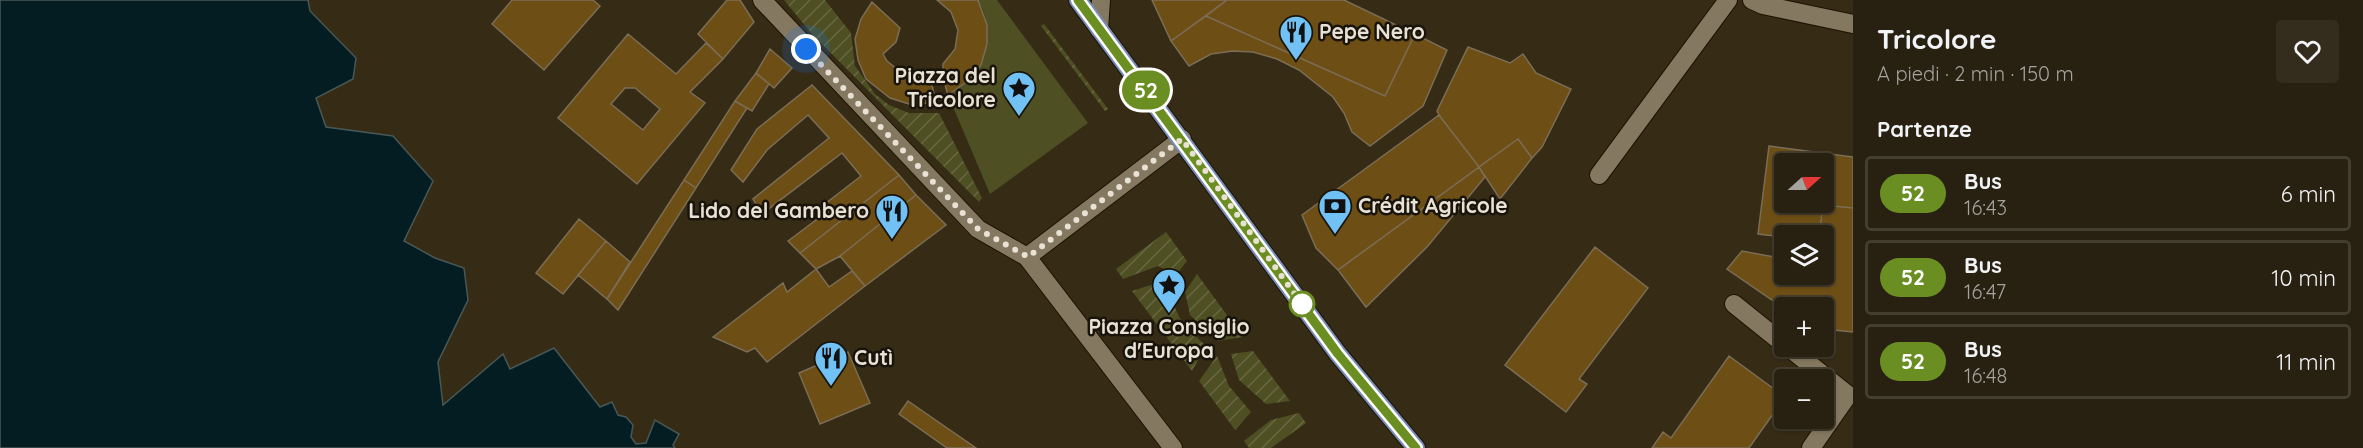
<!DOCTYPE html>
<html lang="it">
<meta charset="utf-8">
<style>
:root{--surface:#282010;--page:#342d1e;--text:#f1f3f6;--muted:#a5a39f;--line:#443e30}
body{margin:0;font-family:Quicksand,sans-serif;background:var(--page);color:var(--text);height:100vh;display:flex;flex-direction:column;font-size:22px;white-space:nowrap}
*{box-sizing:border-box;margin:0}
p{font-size:20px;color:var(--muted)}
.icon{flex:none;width:33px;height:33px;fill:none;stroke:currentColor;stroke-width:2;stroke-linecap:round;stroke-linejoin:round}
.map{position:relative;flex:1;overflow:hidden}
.panel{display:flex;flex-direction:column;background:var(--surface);width:510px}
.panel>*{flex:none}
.badge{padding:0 12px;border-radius:20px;font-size:21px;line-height:39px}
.needle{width:39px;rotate:69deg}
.buttons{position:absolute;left:1774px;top:153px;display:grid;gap:12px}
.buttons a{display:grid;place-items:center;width:60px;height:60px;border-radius:6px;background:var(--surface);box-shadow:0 2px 4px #0004,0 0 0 2px var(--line);font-size:30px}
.you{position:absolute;width:30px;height:30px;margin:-15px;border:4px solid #fff;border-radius:50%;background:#1a73e8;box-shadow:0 0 0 9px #1a73e833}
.map>.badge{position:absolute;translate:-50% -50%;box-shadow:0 0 0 3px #fff}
h2{padding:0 24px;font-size:22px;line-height:54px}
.round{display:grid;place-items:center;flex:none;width:63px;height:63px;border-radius:6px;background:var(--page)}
.summary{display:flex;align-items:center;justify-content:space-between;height:102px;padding:0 24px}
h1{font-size:28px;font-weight:700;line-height:45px}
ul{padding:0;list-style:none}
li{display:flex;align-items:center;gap:18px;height:75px;margin:0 12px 9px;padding:0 12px;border:3px solid var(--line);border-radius:6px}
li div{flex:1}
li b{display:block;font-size:22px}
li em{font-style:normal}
li .badge{min-width:66px;font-weight:700;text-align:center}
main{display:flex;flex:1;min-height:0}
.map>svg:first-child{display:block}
.grass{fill:#4e4f23}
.garden{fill:url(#garden-furrows)}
.water{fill:#041d22;stroke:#485857;stroke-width:1.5}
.building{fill:#6d4e15;stroke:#7b6d56;stroke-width:1.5;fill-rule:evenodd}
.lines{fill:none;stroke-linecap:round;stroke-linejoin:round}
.minor-casing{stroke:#1d1301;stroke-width:20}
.major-casing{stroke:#1d1301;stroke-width:20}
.minor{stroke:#857860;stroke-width:18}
.major{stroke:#778cb7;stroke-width:18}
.line-casing{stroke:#fff;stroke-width:14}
.line{stroke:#6b8e23;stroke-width:9}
.walk{stroke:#e8e1d4;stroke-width:6;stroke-dasharray:0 10.8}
.stop-dot{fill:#fff;stroke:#6b8e23;stroke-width:3}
.labels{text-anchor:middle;stroke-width:5;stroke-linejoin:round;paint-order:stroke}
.poi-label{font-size:21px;font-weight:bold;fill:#e8e1d4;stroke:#19140b;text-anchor:start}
</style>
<main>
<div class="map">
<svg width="1853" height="448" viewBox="0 0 1853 448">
<defs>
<pattern id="garden-furrows" width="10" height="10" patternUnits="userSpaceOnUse" patternTransform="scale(1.5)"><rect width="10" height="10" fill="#4e4f23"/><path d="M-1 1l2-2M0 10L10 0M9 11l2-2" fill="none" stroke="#686842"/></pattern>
</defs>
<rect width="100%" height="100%" fill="#362b15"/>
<path class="grass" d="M978,0H997L1088,123L990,194L948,95C983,76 999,36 978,0Z"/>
<path class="garden" d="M784,0H825L851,33L855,66L875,94L889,105L909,113H939L982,198L979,202L811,33Z
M1044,24L1108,109L1105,111L1041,26Z
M1166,232L1187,261L1176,275L1158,266L1123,279L1116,269Z
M1197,274L1243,337L1218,341L1190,315L1185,292Z
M1163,281L1182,323L1206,346L1192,371L1132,291Z
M1253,351L1290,401L1266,404L1239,380L1231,354Z
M1217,356L1229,386L1251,412L1235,430L1199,381Z
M1299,413L1306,423L1271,448H1249L1244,441L1271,420Z"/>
<path class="water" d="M0,0H308L310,11L356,58L353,79L316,98L326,127L393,136L433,181L404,241L435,258L464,268L468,300L438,362L443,405L503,354L510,369L554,348L600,407L612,402L618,415L626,417L633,425L631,437L636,444L646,443L655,420L679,434L673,445L675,448H0Z"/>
<path class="building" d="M512,0H593L600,6L544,70L492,24Z
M727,0H740L754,22L723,59L698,34Z
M937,0H978L987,25V44L981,65L969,80L948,95L943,78V64L955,49L958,30L951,12Z
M1152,0H1227L1171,41Z
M1227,0H1344L1415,34L1385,96L1206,16Z
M872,2L900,28L896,42L883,54L887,61L903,74L922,75L923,83L931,81L935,98L928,99L929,103L909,104L890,98L866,79L858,60L855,39L861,19Z
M1206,16L1385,96L1415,34L1447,50L1423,106L1370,146L1352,132L1344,113L1333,97L1299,70L1277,59L1253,52L1233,51L1211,54L1189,66L1171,41Z
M628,34L676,74L706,43L723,59L690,92L705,103L637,184L558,118ZM625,88H635L660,109L643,130L611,104Z
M1468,47L1510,63L1523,54L1536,73L1571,89L1542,147L1532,158L1518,139L1479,167L1439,115L1437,111Z
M770,49L792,68L774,88L756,73Z
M756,73L769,84L752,111L735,101Z
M812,85L899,175L800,253L788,241L824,214L821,207L861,176L842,153L762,214L753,199L829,138L808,115L767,150L743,182L731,170L757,129Z
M735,101L747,108L696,188L684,180Z
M1439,115L1479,167L1338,270L1316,248L1302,215Z
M1518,139L1532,158L1500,199L1479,167Z
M1769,146L1853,157V208L1823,205L1819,236L1785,237L1758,234ZM1785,164H1824V202H1785Z
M1479,167L1485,177L1427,247L1366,307L1338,270Z
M899,175L916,195L840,256L816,269L800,253Z
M684,180L696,188L618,310L607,299Z
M916,195L946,225L865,286L840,256Z
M1823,205L1853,208V332L1824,329V308L1785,309L1727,269L1742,251L1785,259V274H1824V236H1819Z
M579,219L606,241L563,294L536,273Z
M606,241L630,262L607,299L578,275Z
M1595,247L1648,288L1579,379L1587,384L1566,412L1505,365Z
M816,269L829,287L852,271L865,286L767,362L755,348L747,352L713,337L783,283L787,292Z
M848,352L870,403L820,424L799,373Z
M1729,356L1785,397L1749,448H1652L1663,432L1671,438Z
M908,401L976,448H947L899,414Z"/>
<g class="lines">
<defs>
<path id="minor" d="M762,0L978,229L1027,257
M1752,0L1763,5L1853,24
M1099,29L1101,0
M1599,175L1728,0
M1734,304L1785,345
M1787,346L1848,395L1811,448
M1173,448L1027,257L1182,139"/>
<path id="major" d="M1078,0L1338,354L1416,448"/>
</defs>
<use href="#minor" class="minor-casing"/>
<use href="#major" class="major-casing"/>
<use href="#minor" class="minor"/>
<use href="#major" class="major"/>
</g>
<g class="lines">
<defs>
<path id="line" d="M1078,0L1338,354L1416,448"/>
</defs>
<use href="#line" class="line-casing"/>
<use href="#line" class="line"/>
<path class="walk" d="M806,49L978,229L1028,257L1182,139L1302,304"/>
</g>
<defs>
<symbol id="restaurant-pin" viewBox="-11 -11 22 30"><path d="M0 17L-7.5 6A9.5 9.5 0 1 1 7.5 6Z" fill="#71c1f4" stroke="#19140b"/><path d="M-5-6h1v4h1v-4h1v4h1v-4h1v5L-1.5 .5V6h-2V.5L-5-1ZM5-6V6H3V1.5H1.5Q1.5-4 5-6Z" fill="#111"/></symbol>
<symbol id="sight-pin" viewBox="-11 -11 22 30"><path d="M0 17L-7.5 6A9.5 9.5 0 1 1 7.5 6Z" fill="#71c1f4" stroke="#19140b"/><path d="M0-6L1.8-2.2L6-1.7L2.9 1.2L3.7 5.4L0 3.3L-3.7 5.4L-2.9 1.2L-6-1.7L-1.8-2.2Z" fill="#111"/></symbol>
<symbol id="bank-pin" viewBox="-11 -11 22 30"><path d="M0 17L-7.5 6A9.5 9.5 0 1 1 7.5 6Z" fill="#71c1f4" stroke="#19140b"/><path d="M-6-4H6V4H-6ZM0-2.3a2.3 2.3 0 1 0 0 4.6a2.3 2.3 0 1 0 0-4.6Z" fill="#111"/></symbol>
</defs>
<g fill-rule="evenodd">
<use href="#restaurant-pin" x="1277" y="13" width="38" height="52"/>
<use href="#sight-pin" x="1000" y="69" width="38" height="52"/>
<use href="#bank-pin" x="1316" y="187" width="38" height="52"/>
<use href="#restaurant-pin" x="873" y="192" width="38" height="52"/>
<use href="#sight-pin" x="1150" y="266" width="38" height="52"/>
<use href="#restaurant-pin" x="812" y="339" width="38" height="52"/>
</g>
<circle class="stop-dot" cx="1302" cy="304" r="12"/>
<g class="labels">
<g class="poi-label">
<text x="1319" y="39">Pepe Nero</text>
<text x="996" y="83" text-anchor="end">Piazza del<tspan x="996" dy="24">Tricolore</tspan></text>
<text x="1358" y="213">Crédit Agricole</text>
<text x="869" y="218" text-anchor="end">Lido del Gambero</text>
<text x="1169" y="334" text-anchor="middle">Piazza Consiglio<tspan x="1169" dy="24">d'Europa</tspan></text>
<text x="854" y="365">Cutì</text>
</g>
</g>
</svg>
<div class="buttons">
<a><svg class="needle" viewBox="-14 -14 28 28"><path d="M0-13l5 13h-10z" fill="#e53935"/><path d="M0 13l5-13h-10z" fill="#a5a39f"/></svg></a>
<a><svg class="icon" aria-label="layers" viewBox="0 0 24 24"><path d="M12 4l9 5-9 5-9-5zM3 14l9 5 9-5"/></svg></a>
<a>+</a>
<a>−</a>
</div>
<div class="you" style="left:806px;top:49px"></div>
<b class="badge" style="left:1146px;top:90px;background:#6b8e23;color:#fff">52</b>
</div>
<section class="panel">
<div class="summary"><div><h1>Tricolore</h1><p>A piedi · 2 min · 150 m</p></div><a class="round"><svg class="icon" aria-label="heart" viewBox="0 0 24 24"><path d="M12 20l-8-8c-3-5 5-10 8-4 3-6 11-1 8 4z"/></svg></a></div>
<h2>Partenze</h2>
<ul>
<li><span class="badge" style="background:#6b8e23;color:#fff">52</span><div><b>Bus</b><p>16:43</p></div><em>6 min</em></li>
<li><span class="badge" style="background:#6b8e23;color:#fff">52</span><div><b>Bus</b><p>16:47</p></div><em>10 min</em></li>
<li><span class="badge" style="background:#6b8e23;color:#fff">52</span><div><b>Bus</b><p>16:48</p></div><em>11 min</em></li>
</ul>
</section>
</main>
